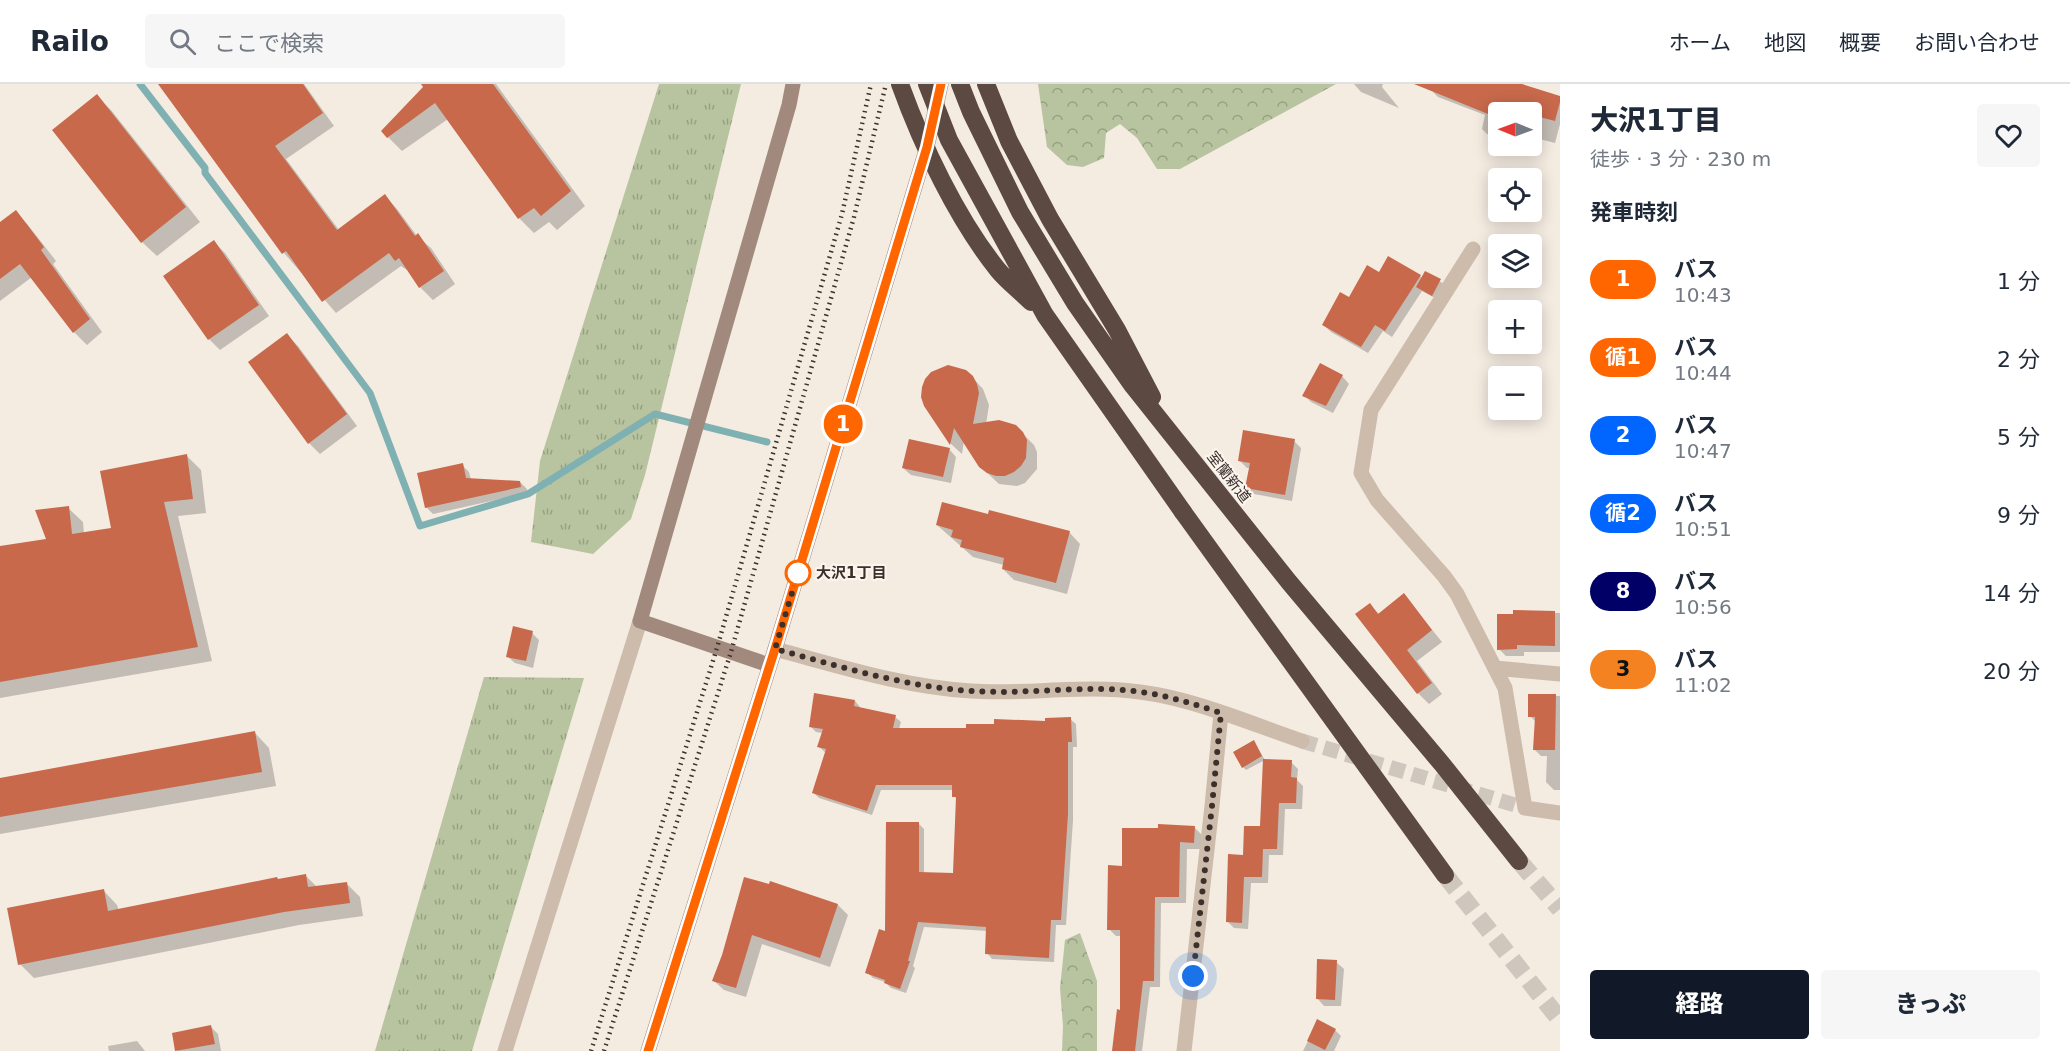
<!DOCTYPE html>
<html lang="ja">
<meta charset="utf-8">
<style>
:root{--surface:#fff;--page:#f6f6f7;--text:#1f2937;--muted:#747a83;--line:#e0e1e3;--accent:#111827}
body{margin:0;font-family:"DejaVu Sans","Noto Sans JP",sans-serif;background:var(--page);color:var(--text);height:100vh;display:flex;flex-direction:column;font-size:22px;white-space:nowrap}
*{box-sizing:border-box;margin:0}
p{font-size:20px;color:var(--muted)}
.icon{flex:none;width:33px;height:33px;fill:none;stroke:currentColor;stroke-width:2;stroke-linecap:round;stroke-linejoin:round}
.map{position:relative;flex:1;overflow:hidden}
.drawer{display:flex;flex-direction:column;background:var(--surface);width:510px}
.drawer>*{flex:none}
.badge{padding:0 12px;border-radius:20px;font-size:21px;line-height:39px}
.needle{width:39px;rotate:271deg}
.buttons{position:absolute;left:1488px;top:18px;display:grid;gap:12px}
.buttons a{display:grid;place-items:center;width:54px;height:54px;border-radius:6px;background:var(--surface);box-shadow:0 3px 15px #0003;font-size:30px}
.you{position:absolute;width:30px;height:30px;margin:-15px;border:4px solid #fff;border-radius:50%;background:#1a73e8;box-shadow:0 0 0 9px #1a73e833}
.map>.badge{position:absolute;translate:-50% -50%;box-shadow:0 0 0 3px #fff}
h2{padding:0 30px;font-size:22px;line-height:54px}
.round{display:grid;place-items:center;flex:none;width:63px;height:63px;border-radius:6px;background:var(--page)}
.head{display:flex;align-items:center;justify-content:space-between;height:102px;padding:0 30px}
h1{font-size:28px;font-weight:800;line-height:45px}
.button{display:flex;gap:12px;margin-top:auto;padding:12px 30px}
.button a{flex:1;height:69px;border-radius:6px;background:var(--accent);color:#fff;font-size:24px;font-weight:800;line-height:69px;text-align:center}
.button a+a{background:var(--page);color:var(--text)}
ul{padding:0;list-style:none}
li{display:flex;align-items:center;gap:18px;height:78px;padding:0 30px}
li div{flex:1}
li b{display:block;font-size:22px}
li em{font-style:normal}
li .badge{min-width:66px;font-weight:700;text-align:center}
header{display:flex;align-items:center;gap:36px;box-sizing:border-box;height:84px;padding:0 30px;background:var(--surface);border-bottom:2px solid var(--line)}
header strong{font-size:28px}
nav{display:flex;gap:33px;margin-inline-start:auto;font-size:21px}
.search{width:420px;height:54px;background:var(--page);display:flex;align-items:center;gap:15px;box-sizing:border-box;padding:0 21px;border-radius:6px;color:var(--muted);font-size:22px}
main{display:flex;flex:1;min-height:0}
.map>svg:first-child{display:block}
.grass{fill:url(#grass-tufts)}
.forest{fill:url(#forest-crowns)}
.shadow{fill:#0003}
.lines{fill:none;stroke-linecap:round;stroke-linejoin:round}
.stream{stroke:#7fb0b2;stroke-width:7}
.building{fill:#c8694b}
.street-tunnel{stroke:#cfc6bd;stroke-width:15;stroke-dasharray:15 8;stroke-linecap:butt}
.highway-tunnel{stroke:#cfc6bd;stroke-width:18;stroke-dasharray:18 9;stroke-linecap:butt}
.street{stroke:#cdbbac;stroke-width:15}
.secondary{stroke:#a18a7d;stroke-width:15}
.highway{stroke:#5c4a42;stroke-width:18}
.rail{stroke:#3b302b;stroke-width:4.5;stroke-dasharray:1.5 4.5;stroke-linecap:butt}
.highway-bridge{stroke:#5c4a42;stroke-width:18}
.line-casing{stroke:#fff;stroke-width:14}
.line{stroke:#f60;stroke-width:9}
.walk{stroke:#3b302b;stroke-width:6;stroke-dasharray:0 10.8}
.stop-dot{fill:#fff;stroke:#f60;stroke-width:3}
.labels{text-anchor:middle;stroke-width:4.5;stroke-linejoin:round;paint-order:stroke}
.street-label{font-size:15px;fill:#3b302b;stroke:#fbf5ee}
.stop-label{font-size:15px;font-weight:bold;fill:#3b302b;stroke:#fbf5ee;text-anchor:start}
</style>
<header>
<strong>Railo</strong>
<div class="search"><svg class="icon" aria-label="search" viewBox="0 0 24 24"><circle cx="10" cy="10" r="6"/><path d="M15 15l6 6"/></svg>ここで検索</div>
<nav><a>ホーム</a><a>地図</a><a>概要</a><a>お問い合わせ</a></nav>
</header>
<main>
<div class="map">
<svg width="1560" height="967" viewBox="0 0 1560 967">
<defs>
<pattern id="grass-tufts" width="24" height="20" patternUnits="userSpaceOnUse" patternTransform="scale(1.5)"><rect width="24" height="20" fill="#b8c4a0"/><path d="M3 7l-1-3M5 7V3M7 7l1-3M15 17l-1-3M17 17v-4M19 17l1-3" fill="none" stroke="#97a083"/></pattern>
<pattern id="forest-crowns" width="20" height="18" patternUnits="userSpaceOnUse" patternTransform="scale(1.5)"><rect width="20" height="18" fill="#b8c4a0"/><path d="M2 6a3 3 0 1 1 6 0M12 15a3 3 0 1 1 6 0" fill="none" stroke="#97a083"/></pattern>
</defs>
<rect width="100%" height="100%" fill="#f4ebe1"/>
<path class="grass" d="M659,0H741L645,391L631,435L593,470L531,458L540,377Z
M484,593L584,594L472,967H375Z"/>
<path class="forest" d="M1038,0H1336L1180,85H1157L1137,54L1120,40L1106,49L1104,74L1083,83L1067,81L1047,63Z
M1080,849L1097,897V967H1062L1063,942L1060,904L1065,856Z"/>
<path class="shadow" d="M160,0H304L334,42L286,75L339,146L385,112L397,125L417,152L431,164L455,200L433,216L420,203L410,188L401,182L336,229L284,169Z
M423,0H496L585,122L557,146L549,138L534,149L519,134L448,35L402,67L388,53L425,3Z
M1354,0H1383L1382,3L1399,24L1361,8Z
M1436,0H1522V2L1560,13V40L1555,59L1532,53V28H1498V53L1487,50L1482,45L1485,31L1438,13L1433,8Z
M96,12L111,26L200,138L157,172L142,158Z
M16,128L28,141L56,177L53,180L102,248L87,261L74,248L32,193L0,217V140Z
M214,158L225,169L269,232L220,266L209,255Z
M1426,189L1444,200L1435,214L1422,207L1392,253L1383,247L1368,269L1331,248L1324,241L1350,215L1379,190L1420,192L1423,195Z
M287,251L298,262L357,342L320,370L309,359Z
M1342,292L1349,300L1333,329L1311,318L1304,311Z
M972,293L983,305L989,321L986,340L1016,343L1034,361L1037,368V385L1025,399L1017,402L999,400L980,382L964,357L962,370L951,360L925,322Z
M1294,357L1301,364L1292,417L1254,410L1247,403L1251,384H1247L1240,377Z
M949,365L956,373L951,399L911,391L903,384Z
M187,372L201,386L206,429L178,432L212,577L0,614V464L48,456L68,424L83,438L84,450L113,445Z
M462,381L469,388L471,396L520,398L527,405V409L433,430L426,423Z
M937,441L1069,448L1080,460L1067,510L1014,496L1003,485L1004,481L973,473Z
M1404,511L1442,558L1417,577L1442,610L1429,620L1418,609L1370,521L1379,530Z
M1514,528L1560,529V568H1524V572H1506L1499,565L1514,531Z
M532,549L539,556L533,584L515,579L507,572Z
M1530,611L1560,612V706H1554L1546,698L1547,672H1541L1534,665L1536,638L1530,632Z
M855,617L860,623V625L895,633L901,638L899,645L968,646L1070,635L1076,640L1077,663H1073V736L1066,841H1056L1054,878L992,875L987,869L988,847L924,843L913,882L915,884L906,909L891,904L885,898L873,894L867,888L887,849L918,739L924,745V790H954L957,715L954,712V706H881L872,731L819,714L813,708L826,669L819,663L823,649L816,648L810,642Z
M255,649L269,664L276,702L0,750V696Z
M1254,658L1265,676L1246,686L1243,683Z
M1291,678L1298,685L1297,696L1303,702L1302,725H1285L1283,771H1269L1268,799H1251L1248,845L1234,844L1227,837L1244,772L1262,744Z
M1194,743L1201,750V765H1187L1186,819H1161L1160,903H1150L1142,967H1114L1121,927L1122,852H1116L1109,845L1123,783Z
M305,791L317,803L346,799L360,813L363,832L299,841L34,894L20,880L104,807L117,821L119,827Z
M745,794L838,821L848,831L830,883L762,860L746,913L724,906L714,897L723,871Z
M1336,878L1344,885L1341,922H1324L1317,914Z
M1318,937L1335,946L1341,952L1334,967H1303Z
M211,943L218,950L221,967H177Z
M137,957L145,967H109L108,962Z"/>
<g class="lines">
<path class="stream" d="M140,0L205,84V89L370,309L420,442L528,410L655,330L767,358"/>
</g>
<path class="building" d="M158,0H303L323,29L275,62L337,146L385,110L415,152L418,149L444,187L419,204L399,174L395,177L389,169L322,218L286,167L282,170Z
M421,0H493L571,107L541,132L534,124L518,135L435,19L387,54L381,47L423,3Z
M1414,0H1522L1560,12V18L1555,37L1532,31V28H1522L1501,23L1498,34Z
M97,10L186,123L141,159L52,46Z
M16,126L44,163L41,166L90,235L73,249L20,180L0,195V138Z
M214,156L259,221L208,256L163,192Z
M1388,172L1421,191L1385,247L1375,241L1361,263L1322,241L1340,208L1349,213L1367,181L1379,188Z
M1425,187L1441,195L1432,212L1416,203Z
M287,249L347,330L308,360L248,278Z
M1320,279L1343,291L1326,322L1302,312Z
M948,281L966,286L973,292L977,300L979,309L973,340L999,336L1016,341L1023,348L1027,356L1026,374L1021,382L1014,388L1005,392H996L987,389L979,383L954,344L950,361L924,322L921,313L922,303L925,295L931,288Z
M1243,346L1295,355L1285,411L1245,404L1250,379L1238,377Z
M909,355L950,364L943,393L902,384Z
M187,370L193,415L164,418L198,563L0,598V462L46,455L35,426L69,422L72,450L111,444L100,387Z
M463,379L466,394L520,397L521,403L425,424L417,389Z
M942,418L988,430L989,426L1070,447L1056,499L1002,485L1004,474L960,463L962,456L951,453L953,446L936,441Z
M1404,509L1432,546L1407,566L1432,599L1417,610L1355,530L1370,519L1378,530Z
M1513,526L1555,527V562L1517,561V565L1497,566V530H1513Z
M513,542L533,547L526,577L506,573Z
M814,609L855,616L854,622L896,631L893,644H966V640H994V635L1045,637V634L1071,633L1072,658H1068V730L1061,836H1051L1049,874L985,870L986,843L918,838L908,877H910L900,905L884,899L885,896L865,889L879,845L885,847L886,738H919V788L953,789L956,713H952V701H876L867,727L812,709L826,665L817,663L823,645L809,643Z
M1528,610H1556L1555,666H1533L1535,633H1528Z
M255,647L262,688L0,733V694Z
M1254,656L1262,672L1242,684L1233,668Z
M1263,675L1292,676L1291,693L1297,694L1296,719H1279L1277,765H1263L1262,793H1244L1242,839L1226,838L1228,770L1243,771L1244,742H1260Z
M1158,740L1195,742L1194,759L1180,758L1179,813H1155L1154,897H1143L1135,967H1112L1117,925L1120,926V846H1107L1108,781L1122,782V744H1158Z
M306,790L308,803L347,798L350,819L284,828L18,881L7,824L104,805L108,827L277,793L278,795Z
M744,793L769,800L770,797L838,820L820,874L752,851L736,904L712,897L722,871Z
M1317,875L1337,876L1335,916L1316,915Z
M1317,935L1336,945L1325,966L1307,957Z
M211,941L215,960L175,967L172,949Z"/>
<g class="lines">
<path class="street-tunnel" d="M1302,657L1525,724"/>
<path class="highway-tunnel" d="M1519,777L1560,825
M1445,791L1560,936"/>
<path class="street" d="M1473,165L1371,326L1361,389L1377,416L1444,492L1457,510L1505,604L1525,724L1560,729
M775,565C839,582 904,603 971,607C1027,611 1084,600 1140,608C1195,615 1249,639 1302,657
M1495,584L1560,590
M505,967L640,537
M1184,967L1212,722L1221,629"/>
<path class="secondary" d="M769,581L640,537L789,21L793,0
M648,967L775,565L927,63L941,0"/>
<path class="highway" d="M960,0L971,28L1020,128L1075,219L1133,302L1289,498L1442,680L1519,777
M986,0L1009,57L1050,135L1117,246L1152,313
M1183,428L1445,791"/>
<path class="rail" d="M591,967L717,564L842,130L871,0
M604,967L731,568L854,133L886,0"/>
<path class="highway-bridge" d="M900,0C922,61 957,135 998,186C1007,197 1020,207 1031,218
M927,0L949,56L1045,231L1183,428"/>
</g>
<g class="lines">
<defs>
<path id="line" d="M648,967L775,565L927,63L941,0"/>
</defs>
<use href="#line" class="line-casing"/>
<use href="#line" class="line"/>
<path class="walk" d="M798,489L775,565C839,582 905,603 972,607C1027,611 1086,600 1141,608C1169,612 1194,620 1221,629L1212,722L1193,892"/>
</g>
<circle class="stop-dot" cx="798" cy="489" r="12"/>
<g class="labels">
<g class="street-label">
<text transform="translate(1229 393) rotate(52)" y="5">室蘭新道</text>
</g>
<g class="stop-label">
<text x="816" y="494">大沢1丁目</text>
</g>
</g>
</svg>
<div class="buttons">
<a><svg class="needle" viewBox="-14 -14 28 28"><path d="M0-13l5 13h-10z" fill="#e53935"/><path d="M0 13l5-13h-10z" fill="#747a83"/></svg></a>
<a><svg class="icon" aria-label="locate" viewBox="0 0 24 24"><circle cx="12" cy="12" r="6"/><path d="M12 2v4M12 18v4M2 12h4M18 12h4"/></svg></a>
<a><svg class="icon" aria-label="layers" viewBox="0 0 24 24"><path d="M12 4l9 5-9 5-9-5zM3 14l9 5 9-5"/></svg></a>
<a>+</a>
<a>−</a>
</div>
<div class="you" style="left:1193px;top:892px"></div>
<b class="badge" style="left:843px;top:340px;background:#f60;color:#fff">1</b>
</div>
<section class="drawer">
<div class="head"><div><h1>大沢1丁目</h1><p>徒歩 · 3 分 · 230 m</p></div><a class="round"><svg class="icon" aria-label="heart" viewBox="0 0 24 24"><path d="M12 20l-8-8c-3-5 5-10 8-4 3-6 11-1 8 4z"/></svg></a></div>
<h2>発車時刻</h2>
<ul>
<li><span class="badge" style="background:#f60;color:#fff">1</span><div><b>バス</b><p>10:43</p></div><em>1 分</em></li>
<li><span class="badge" style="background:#f60;color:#fff">循1</span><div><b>バス</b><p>10:44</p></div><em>2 分</em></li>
<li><span class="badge" style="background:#06f;color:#fff">2</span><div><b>バス</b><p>10:47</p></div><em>5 分</em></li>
<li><span class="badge" style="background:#06f;color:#fff">循2</span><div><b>バス</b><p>10:51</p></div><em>9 分</em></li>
<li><span class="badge" style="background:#006;color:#fff">8</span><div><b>バス</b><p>10:56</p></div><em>14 分</em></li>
<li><span class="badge" style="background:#f58220;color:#111">3</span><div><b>バス</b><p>11:02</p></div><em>20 分</em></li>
</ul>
<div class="button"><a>経路</a><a>きっぷ</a></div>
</section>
</main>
